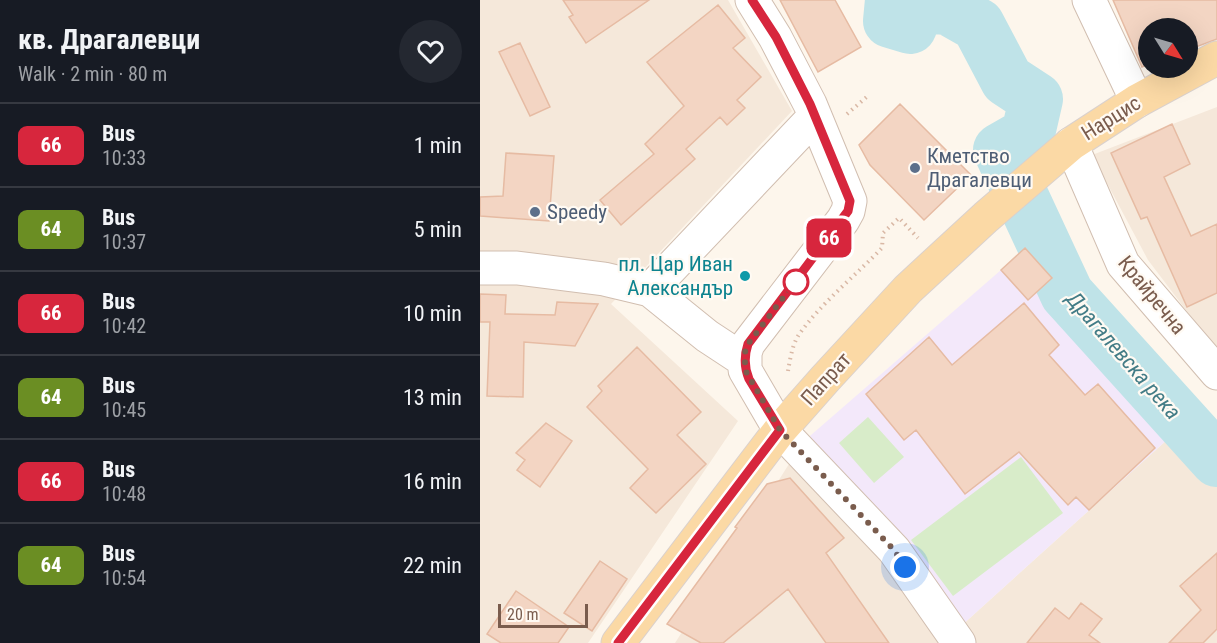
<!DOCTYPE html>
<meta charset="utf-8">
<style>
:root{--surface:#171b24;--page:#242831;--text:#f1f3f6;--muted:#9ea1a6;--line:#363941}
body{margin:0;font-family:"Roboto Condensed",sans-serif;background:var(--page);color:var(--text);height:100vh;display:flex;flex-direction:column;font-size:22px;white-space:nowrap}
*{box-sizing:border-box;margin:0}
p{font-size:20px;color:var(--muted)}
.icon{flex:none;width:33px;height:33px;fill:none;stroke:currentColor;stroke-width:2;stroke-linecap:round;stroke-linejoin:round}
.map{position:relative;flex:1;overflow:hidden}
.panel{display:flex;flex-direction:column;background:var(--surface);width:480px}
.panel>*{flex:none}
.badge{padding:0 12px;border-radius:9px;font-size:21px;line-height:39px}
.needle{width:39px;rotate:127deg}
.controls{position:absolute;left:658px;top:18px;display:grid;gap:12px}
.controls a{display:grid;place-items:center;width:60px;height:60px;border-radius:50%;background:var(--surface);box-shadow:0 6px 24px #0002;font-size:30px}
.scale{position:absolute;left:18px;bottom:15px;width:90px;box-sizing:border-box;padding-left:6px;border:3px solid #7a5c4d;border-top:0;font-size:16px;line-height:21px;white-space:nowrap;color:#7a5c4d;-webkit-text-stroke:4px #fffaf3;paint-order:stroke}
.you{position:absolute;width:30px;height:30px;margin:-15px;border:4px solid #fff;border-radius:50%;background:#1a73e8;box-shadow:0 0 0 9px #1a73e833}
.map>.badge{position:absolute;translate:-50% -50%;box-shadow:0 0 0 3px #fff}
.round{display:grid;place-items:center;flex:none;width:63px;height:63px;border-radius:32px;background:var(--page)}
.head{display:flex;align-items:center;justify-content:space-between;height:102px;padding:0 18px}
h1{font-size:28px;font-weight:700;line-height:45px}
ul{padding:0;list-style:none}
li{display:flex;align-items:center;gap:18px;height:84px;padding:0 18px;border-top:2px solid var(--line)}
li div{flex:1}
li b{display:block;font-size:22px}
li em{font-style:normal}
li .badge{min-width:66px;font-weight:700;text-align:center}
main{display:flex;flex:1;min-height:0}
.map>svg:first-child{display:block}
.residential{fill:#f5e8da}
.education{fill:#f3e8fa}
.green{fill:#d8ecc9}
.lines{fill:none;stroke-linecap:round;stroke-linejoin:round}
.river{stroke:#bfe3e8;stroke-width:54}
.building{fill:#f3d5c3;stroke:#e6bba3;stroke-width:1.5}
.minor-casing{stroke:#d1beb0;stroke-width:35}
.major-casing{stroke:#dad1cd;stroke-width:35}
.path{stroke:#d9b8a5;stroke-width:4;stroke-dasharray:1.5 4.5;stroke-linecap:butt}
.minor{stroke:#fff;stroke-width:33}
.major{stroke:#fbd9a5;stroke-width:33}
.line-casing{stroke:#fff;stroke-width:14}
.line{stroke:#d7263d;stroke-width:9}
.walk{stroke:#7a5c4d;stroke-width:6;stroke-dasharray:0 10.8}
.service-dot{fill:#5c6f8a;stroke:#fffaf3;stroke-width:2}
.culture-dot{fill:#0f9aa8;stroke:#fffaf3;stroke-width:2}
.stop-dot{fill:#fff;stroke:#d7263d;stroke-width:3}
.labels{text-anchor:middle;stroke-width:4.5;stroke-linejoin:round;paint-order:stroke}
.street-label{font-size:21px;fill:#7a5c4d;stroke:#fffaf3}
.service-label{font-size:21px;fill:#4e5e75;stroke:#fffaf3;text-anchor:start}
.culture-label{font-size:21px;fill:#0d838f;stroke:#fffaf3;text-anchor:end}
.water-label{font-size:22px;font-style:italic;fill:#437c86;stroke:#fffaf3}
</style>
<main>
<section class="panel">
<div class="head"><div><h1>кв. Драгалевци</h1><p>Walk · 2 min · 80 m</p></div><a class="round"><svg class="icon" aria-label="heart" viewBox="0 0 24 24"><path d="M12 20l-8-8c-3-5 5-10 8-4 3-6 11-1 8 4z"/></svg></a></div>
<ul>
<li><span class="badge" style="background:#d7263d;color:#fff">66</span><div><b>Bus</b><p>10:33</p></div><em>1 min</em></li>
<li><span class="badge" style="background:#6b8e23;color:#fff">64</span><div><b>Bus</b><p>10:37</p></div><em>5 min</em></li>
<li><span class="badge" style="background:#d7263d;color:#fff">66</span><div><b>Bus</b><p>10:42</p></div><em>10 min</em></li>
<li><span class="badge" style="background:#6b8e23;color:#fff">64</span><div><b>Bus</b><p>10:45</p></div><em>13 min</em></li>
<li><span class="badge" style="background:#d7263d;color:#fff">66</span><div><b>Bus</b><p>10:48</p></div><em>16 min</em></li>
<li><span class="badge" style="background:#6b8e23;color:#fff">64</span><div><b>Bus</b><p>10:54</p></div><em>22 min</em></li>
</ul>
</section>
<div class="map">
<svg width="737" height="643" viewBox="0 0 737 643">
<rect width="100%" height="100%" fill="#fdf6ec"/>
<path class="residential" d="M0,0H248L312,111L131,304L258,421L108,643H0Z
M737,107V351L668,260L612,155Z
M699,429L737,487V643H195L323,442L480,627Z"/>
<path class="education" d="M521,270L548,300L572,278L699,429L480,627L323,442Z"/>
<path class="green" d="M388,417L424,457L394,483L359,443Z
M541,457L583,513L473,596L431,540Z"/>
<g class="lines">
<path class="river" d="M412,0L410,21L430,27L438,6L468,8L498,25L527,80L556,99L548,134L520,150L587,294L737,460"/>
</g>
<path class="building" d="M83,0H169L106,43L89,17L93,15Z
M300,0H355L381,47L338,72Z
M633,0H737V39L708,50V28H669V64L662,67Z
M238,5L265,38L253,48L281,77L257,100L265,108L247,125L240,117L206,149L215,159L141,225L120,200L174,154L165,144L204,106L167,62Z
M40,43L70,107L50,116L19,52Z
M420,104L491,175L444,220L390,165L379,145Z
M692,124L710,164L684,177L711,236L737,224V293L707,307L667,217L661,219L631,153Z
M26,153L74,156L69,221L0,216V197L23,196Z
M545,248L572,278L548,300L521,270Z
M0,294L26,295L25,314L75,315L77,302L118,304L95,346L44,342L43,397L7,396L10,322H0Z
M544,303L579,345L569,355L605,395L618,384L675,448L609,510L596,497L588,505L539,452L485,494L436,430L424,440L386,394L449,337L472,365Z
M157,347L221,412L197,435L226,464L176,513L150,488L168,469L107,407L122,391L118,386Z
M66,423L92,441L60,487L37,470L45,460L36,453Z
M310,478L364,538L346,553L409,643H346L308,589L243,643H221L187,624L257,528L255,527L287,484Z
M737,553V629L723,643H689L721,610L700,586Z
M120,561L147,579L112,631L84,613Z
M36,591L89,627L78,643H21L7,634Z
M601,603L622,619L609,635L620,643H547L575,608L589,619Z"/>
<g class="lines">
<defs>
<path id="minor" d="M272,0L295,37L330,104L370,201L368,211L363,220L268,344L265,353V370L300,430L414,550L479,643
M609,0L657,101
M591,144L643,264L737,373
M0,268H37L124,279L170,290L227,336L265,361
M170,290L335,116"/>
<path id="major" d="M138,643L300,430L345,379L428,289L506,217L591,144L657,101L737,58"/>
</defs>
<use href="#minor" class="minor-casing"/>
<use href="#major" class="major-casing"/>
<path class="path" d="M367,114L389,95
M308,371C310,360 312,346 318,336C339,305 376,275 402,248L403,233L419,218L438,238"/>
<use href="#minor" class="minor"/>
<use href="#major" class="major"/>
</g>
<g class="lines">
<defs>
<path id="line" d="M138,643L300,430L269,379C264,367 264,356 268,344L368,211L370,201L330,104L296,37L272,0"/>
</defs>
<use href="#line" class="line-casing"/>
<use href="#line" class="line"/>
<path class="walk" d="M316,282L322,273L268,344L265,352V370L300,430L414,550L425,567"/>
</g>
<g class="service-dot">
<circle cx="435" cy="168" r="6"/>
<circle cx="55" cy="212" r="6"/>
</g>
<circle class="culture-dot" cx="265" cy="276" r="6"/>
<circle class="stop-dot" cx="316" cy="282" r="12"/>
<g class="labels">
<g class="street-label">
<text transform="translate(631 118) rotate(-32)" y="7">Нарцис</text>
<text transform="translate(672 295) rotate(51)" y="7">Крайречна</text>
<text transform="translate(346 379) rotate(-48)" y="7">Папрат</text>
</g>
<g class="service-label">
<text x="447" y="163">Кметство<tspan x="447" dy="24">Драгалевци</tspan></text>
<text x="67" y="219">Speedy</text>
</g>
<g class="culture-label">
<text x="253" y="271">пл. Цар Иван<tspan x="253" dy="24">Александър</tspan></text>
</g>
<g class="water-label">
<text transform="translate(644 355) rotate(49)" y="8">Драгалевска река</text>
</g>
</g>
</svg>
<div class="controls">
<a><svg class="needle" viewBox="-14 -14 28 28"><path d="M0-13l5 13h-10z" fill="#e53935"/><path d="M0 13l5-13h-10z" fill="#9ea1a6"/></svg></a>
</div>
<div class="scale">20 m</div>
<div class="you" style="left:425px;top:567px"></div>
<b class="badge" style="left:349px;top:238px;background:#d7263d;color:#fff">66</b>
</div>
</main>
